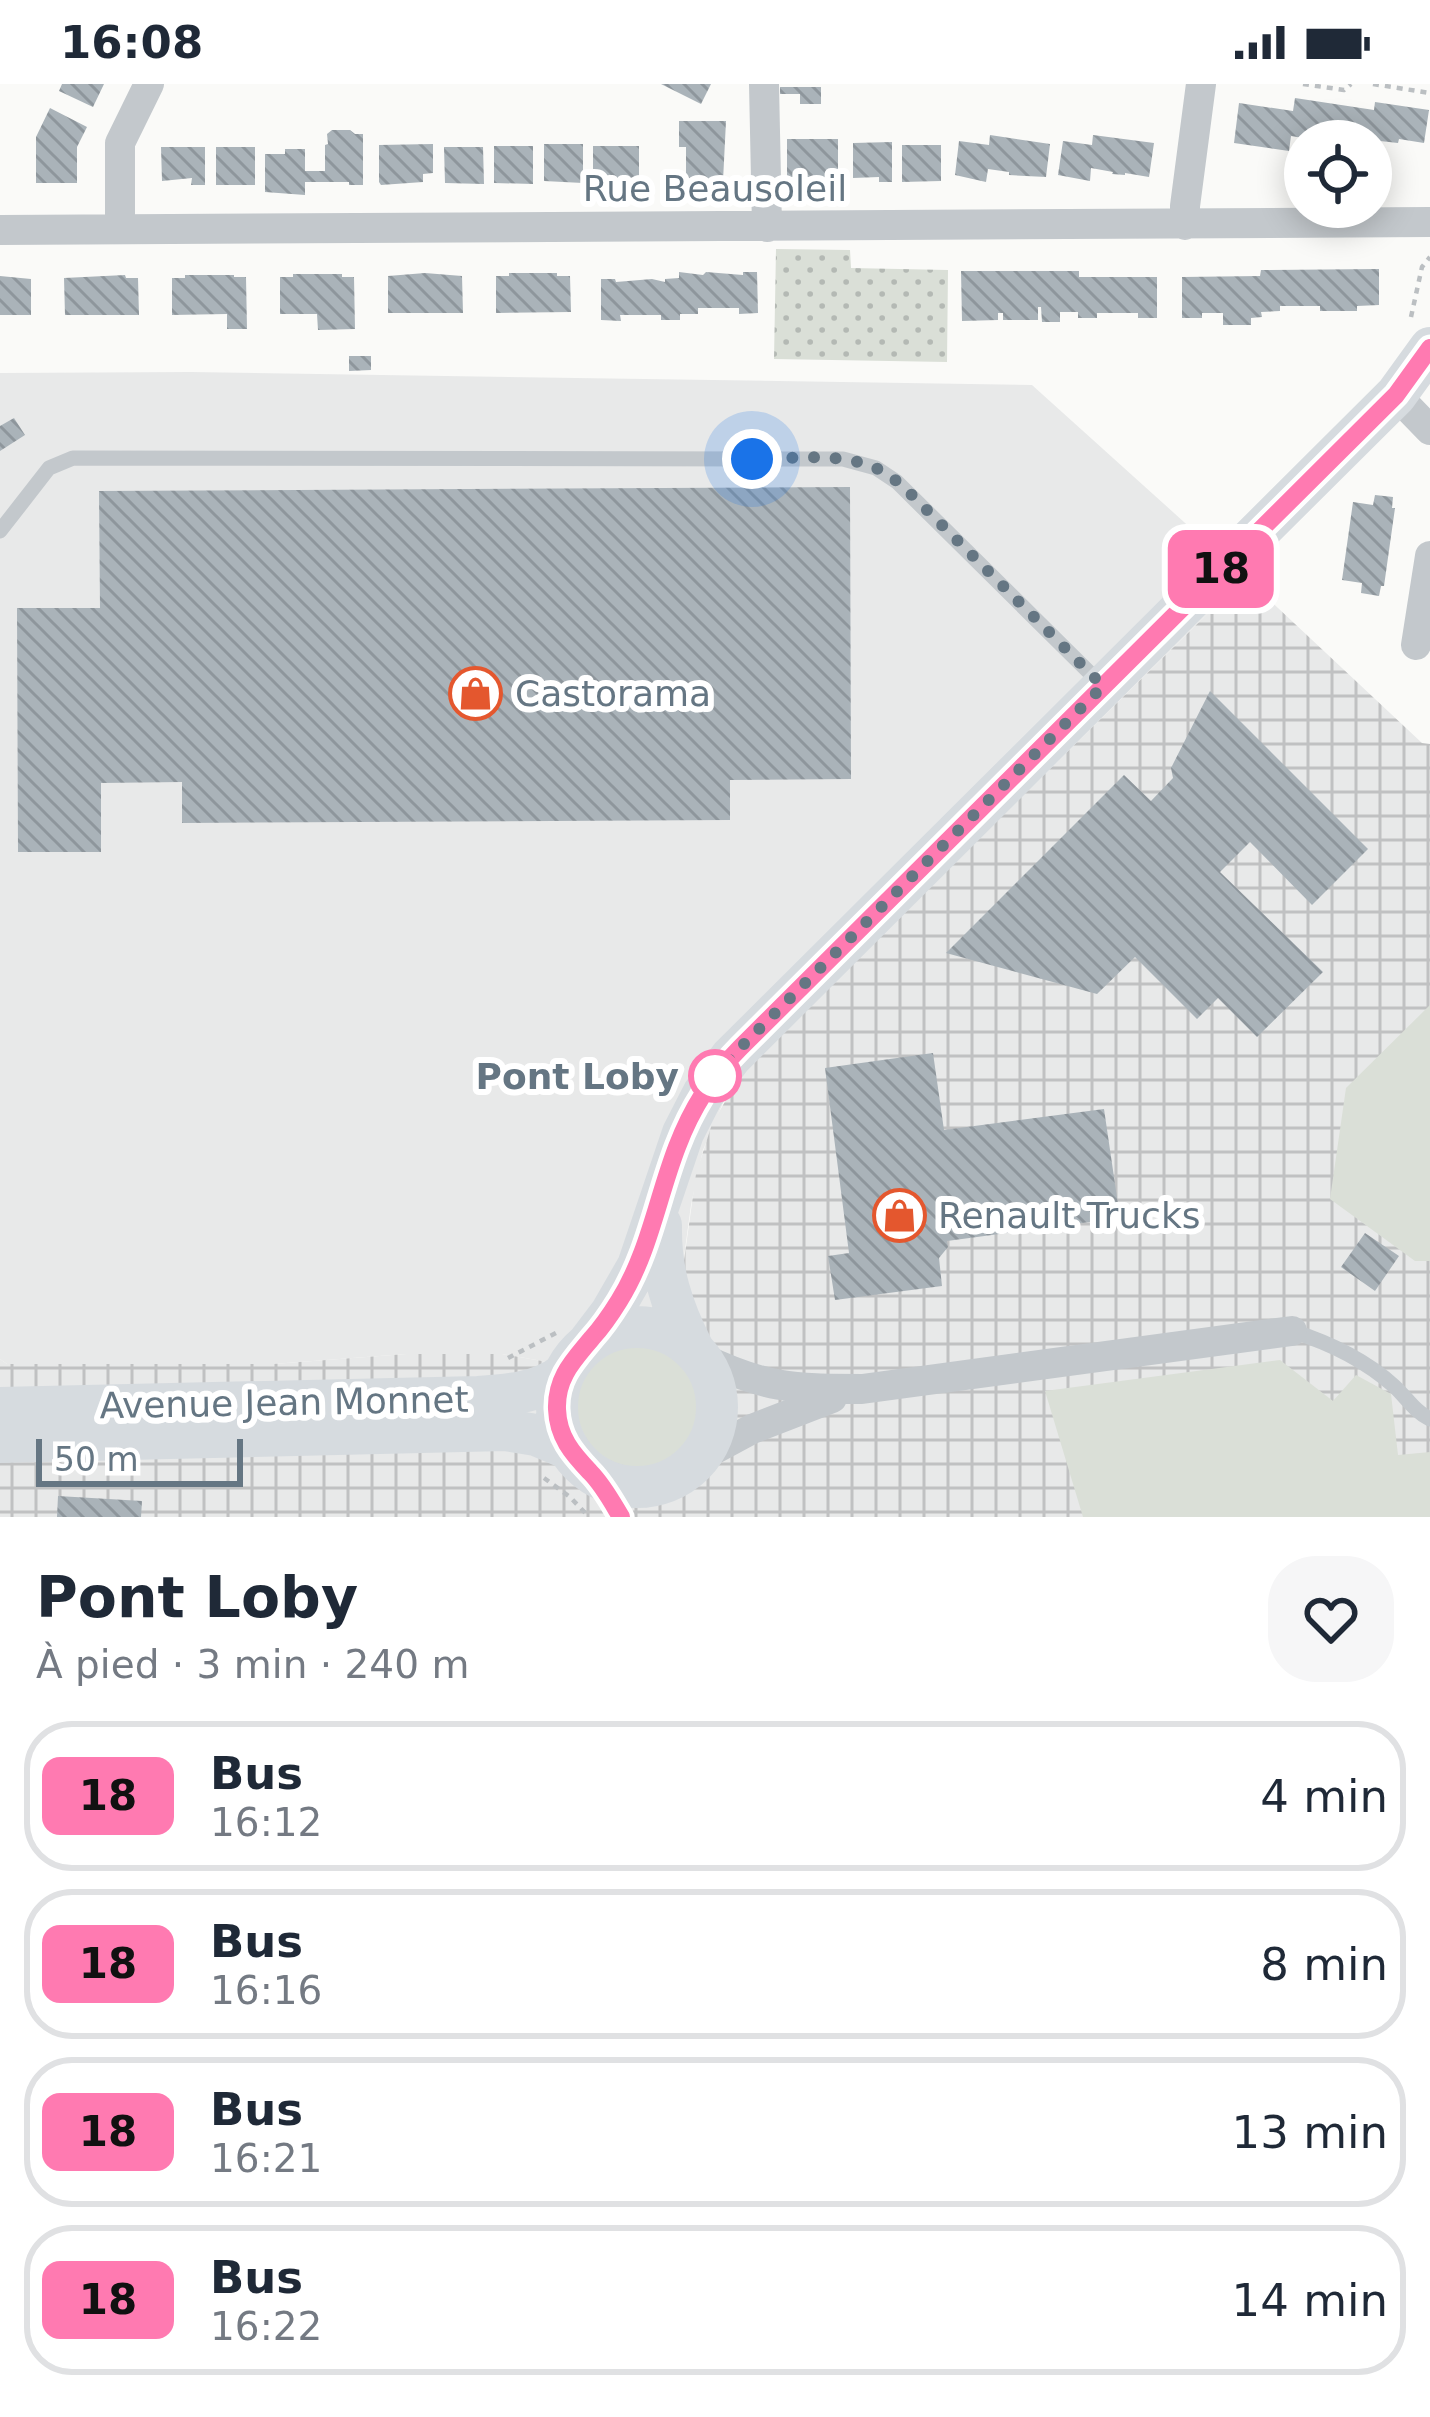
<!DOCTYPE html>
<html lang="fr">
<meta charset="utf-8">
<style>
:root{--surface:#fff;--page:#f6f6f7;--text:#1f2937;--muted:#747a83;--line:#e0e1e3}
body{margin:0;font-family:"DejaVu Sans",sans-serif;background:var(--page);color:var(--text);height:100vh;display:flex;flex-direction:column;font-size:45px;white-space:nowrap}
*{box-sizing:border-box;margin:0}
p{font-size:39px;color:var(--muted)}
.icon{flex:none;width:66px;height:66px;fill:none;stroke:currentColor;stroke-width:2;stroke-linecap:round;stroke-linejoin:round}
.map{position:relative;height:1433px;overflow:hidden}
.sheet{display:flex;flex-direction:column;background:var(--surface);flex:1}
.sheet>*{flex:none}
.badge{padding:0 24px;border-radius:18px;font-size:42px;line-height:78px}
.buttons{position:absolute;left:1284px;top:36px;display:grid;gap:24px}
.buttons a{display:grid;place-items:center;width:108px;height:108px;border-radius:50%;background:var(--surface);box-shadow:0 6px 30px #0003;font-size:60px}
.scale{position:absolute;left:36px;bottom:30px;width:207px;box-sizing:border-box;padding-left:12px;border:6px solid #657683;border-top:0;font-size:33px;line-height:42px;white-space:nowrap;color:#657683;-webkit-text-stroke:9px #fff;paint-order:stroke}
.you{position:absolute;width:60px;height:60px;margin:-30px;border:9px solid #fff;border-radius:50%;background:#1a73e8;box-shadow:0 0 0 18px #1a73e833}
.map>.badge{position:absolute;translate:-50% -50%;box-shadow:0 0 0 6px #fff}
.round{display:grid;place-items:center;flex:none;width:126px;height:126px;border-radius:48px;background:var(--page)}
.headline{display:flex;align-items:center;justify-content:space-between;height:204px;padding:0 36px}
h1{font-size:57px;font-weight:700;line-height:90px}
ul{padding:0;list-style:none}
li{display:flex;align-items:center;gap:36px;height:150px;margin:0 24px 18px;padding:0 12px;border:6px solid var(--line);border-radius:48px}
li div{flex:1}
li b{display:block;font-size:45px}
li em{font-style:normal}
li .badge{min-width:132px;font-weight:700;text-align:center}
.status{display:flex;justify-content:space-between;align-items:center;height:84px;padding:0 60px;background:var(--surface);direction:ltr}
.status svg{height:33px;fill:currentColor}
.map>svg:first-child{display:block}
.built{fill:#e8e9e9}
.industrial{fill:url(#industrial-grid)}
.grass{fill:#dadfd7}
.park{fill:url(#park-dots)}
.building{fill:url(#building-back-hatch)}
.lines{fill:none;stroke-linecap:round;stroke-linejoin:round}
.path{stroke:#bbbfc2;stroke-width:4.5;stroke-dasharray:6 6;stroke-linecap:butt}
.lane{stroke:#c3c8cc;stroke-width:15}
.street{stroke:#c3c8cc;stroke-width:30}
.secondary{stroke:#d6dbdf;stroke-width:42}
.line-casing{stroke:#fff;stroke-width:27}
.line{stroke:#ff7ab1;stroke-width:18}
.walk{stroke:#657683;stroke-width:12;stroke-dasharray:0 21.6}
.stop-dot{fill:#fff;stroke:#ff7ab1;stroke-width:6}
.labels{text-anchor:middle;stroke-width:12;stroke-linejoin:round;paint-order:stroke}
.street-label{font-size:36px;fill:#657683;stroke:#fff}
.poi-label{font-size:36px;fill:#657683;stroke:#fff;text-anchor:start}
.stop-label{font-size:36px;font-weight:bold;fill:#657683;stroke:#fff;text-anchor:end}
</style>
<div class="status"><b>16:08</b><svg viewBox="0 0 49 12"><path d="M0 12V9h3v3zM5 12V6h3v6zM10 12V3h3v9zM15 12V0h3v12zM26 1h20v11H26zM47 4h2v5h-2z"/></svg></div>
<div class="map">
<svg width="1430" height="1433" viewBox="0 0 1430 1433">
<defs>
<pattern id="industrial-grid" width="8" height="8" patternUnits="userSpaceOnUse" patternTransform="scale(3)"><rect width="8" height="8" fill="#e8e9e9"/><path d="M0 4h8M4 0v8" fill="none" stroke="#c0c1c2"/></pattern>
<pattern id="park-dots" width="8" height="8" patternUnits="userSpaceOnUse" patternTransform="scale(3)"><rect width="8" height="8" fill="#dadfd7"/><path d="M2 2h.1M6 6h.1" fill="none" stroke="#b4b9b4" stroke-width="1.8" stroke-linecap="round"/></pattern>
<pattern id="building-back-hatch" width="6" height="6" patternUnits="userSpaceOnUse" patternTransform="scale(3)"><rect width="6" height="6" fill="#aab3b9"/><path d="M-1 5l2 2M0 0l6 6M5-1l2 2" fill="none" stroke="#8e969c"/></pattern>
</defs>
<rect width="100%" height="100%" fill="#fafaf8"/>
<path class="built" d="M191,288L1032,301L1245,493L764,966L725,1014L703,1066L691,1121L667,1299L502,1270H406L273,1280H7L0,1275V289Z"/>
<path class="industrial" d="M1245,493L1422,659L1430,660V1433H0V1275L7,1280H273L406,1270H502L667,1299L696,1090L712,1040L737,997L764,966Z"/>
<path class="grass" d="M1430,921V1177H1415L1330,1115L1346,1004Z
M577 1322a61 61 0 1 1 122 0a61 61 0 1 1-122 0Z
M1280,1276L1333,1317L1356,1291L1391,1310L1398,1371L1430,1368V1433H1083L1045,1307Z"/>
<path class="park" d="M776,165L850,166L851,184L948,186L947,278L774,275Z"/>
<path class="building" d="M62,0H104L93,23L59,7Z
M661,0H711L701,20Z
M780,3H821V20H800V10H780Z
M1295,14L1374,26L1375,18L1429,26L1424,59L1399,55L1398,59L1371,56L1322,57L1291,52L1289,67L1234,59L1239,19L1293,27Z
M50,24L87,43L77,63V99H36V53Z
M679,37H726L723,97H686V63H679Z
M332,46H350L355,50H363V101H349V98H305V111L265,108V70H285V65H305V87H325V61L328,60L327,50Z
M990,51L1050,60L1046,93L1009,91V88L988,85L986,98L955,91L959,57L989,61Z
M1093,51L1154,59L1149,93L1125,89V91L1112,90L1113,88L1091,84L1090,97L1058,91L1063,57L1092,61Z
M787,55H838V98L824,99V93H787Z
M892,58V98H879V93L853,94V59Z
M433,60V89L423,90V98L381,101L379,98V61Z
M544,60H583V99L544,97Z
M902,61H941V97L902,98Z
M494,62H533V100L494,99Z
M593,62H639V99H593Z
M161,63H205V101H191L192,94L162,97Z
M216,63H255V101H216Z
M444,63H483L484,100L445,99Z
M1379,185V221L1357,222V227H1320V222H1280V227L1261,228L1262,233L1251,234V241H1223V229H1202V234H1182V193L1260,192L1261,186Z
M961,187H1079V193H1157V234H1138V229H1097V234H1078V228H1060V238H1042L1041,223H1038V236H1003V229H998V236L962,237Z
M679,188L703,191L706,188L743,191V188H757L758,229L739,230V224H698V230H680V236H661V231H620L621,237L601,236V195H615L616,198L652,195L665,198V195L679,194Z
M425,189L462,192L463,229H388V192Z
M509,189H557V192H570L571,228L496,229V192H509Z
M293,190H342V193H354L355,245L318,246L317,230H280V193H293Z
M125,191L126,194H138L139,231H65L64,194Z
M185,191H234V193H246L247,245H227V230L172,231V194H185Z
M0,192L31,195V231H0Z
M349,272H371V286L349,287Z
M14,334L25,351L0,367V342Z
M850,403L851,695L730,696V736L182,739V698L101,699V768H18L17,524H100L99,407Z
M1375,411L1393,413L1392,424H1395L1384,502H1381L1379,512L1361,509L1362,499L1342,496L1353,418L1373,421Z
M1210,607L1368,765L1312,821L1250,758L1220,788L1323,888L1257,953L1218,914L1197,935L1135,873L1097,910L946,869L1124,691L1151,717L1173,694L1171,684Z
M933,969L944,1046L1104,1025L1120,1134L947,1157L948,1163L939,1174L942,1202L835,1216L828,1172L849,1169L825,984Z
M1365,1149L1399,1172L1375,1207L1341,1183Z
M58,1412L142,1417L141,1433H57Z"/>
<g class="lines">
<path class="path" d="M1303,0L1344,6L1351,0
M1373,0L1430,9
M1411,233L1422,183L1430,173
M508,1274L556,1249
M544,1394L570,1413L589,1433"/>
<path class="lane" d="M0,447L49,384L73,374L843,375L876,384L897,398L1101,600
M1292,1247C1330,1259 1364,1275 1394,1302C1407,1314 1414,1327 1430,1335"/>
<path class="street" d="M764,0L767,143
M1185,141V122L1201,0
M120,145V59L149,0
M0,146L1430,138
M1396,311L1430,346
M1416,561L1430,472
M700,1273C764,1304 792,1305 862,1305L1292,1247
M700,1373L752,1345L832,1314"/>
<path class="secondary" d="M661,1141C660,1187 672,1224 693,1265
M557 1323a80 80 0 1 1 160 0a80 80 0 1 1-160 0Z
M589,1258L611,1229L638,1182L683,1049L703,1010L731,973L1396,311L1430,264
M0,1324L478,1313C508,1311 539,1309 564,1290
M0,1358L505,1346L536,1351L569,1365"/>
</g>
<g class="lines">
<defs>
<path id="line" d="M621,1433C612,1418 603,1401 590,1388C572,1369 558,1353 557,1325C556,1293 574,1276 592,1254C602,1243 611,1230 619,1217C649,1169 657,1115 677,1063C691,1026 712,992 740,964L1396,311L1430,264"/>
</defs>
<use href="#line" class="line-casing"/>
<use href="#line" class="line"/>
<path class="walk" d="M715,992L740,964L1103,602L919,418C907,406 895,394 880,386C843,367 793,375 752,375"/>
</g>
<defs>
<symbol id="shop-ring" viewBox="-11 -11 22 22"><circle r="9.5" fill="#fff" stroke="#e4572e" stroke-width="1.5"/><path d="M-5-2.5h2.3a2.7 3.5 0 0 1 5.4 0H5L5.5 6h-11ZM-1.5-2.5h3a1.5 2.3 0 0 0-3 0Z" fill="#e4572e"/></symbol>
</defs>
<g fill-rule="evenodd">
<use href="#shop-ring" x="446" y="580" width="59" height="59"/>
<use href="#shop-ring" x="870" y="1102" width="59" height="59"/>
</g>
<circle class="stop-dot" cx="715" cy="992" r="24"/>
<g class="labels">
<g class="street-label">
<text x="715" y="117">Rue Beausoleil</text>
<text transform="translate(284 1318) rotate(-1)" y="13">Avenue Jean Monnet</text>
</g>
<g class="poi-label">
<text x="515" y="622">Castorama</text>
<text x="938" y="1144">Renault Trucks</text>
</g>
<g class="stop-label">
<text x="679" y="1005">Pont Loby</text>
</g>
</g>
</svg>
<div class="buttons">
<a><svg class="icon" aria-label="locate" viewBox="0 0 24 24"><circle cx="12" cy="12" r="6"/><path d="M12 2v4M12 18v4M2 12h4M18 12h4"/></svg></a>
</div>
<div class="scale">50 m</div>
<div class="you" style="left:752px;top:375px"></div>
<b class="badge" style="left:1221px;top:485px;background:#ff7ab1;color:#111">18</b>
</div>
<section class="sheet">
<div class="headline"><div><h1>Pont Loby</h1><p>À pied · 3 min · 240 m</p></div><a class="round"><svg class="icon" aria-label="heart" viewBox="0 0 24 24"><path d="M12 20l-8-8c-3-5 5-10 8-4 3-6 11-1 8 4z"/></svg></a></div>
<ul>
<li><span class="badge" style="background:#ff7ab1;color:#111">18</span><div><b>Bus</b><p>16:12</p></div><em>4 min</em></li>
<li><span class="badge" style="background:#ff7ab1;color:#111">18</span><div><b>Bus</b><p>16:16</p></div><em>8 min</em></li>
<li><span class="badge" style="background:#ff7ab1;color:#111">18</span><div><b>Bus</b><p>16:21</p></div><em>13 min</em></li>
<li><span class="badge" style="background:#ff7ab1;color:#111">18</span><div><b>Bus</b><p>16:22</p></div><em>14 min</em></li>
</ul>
</section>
